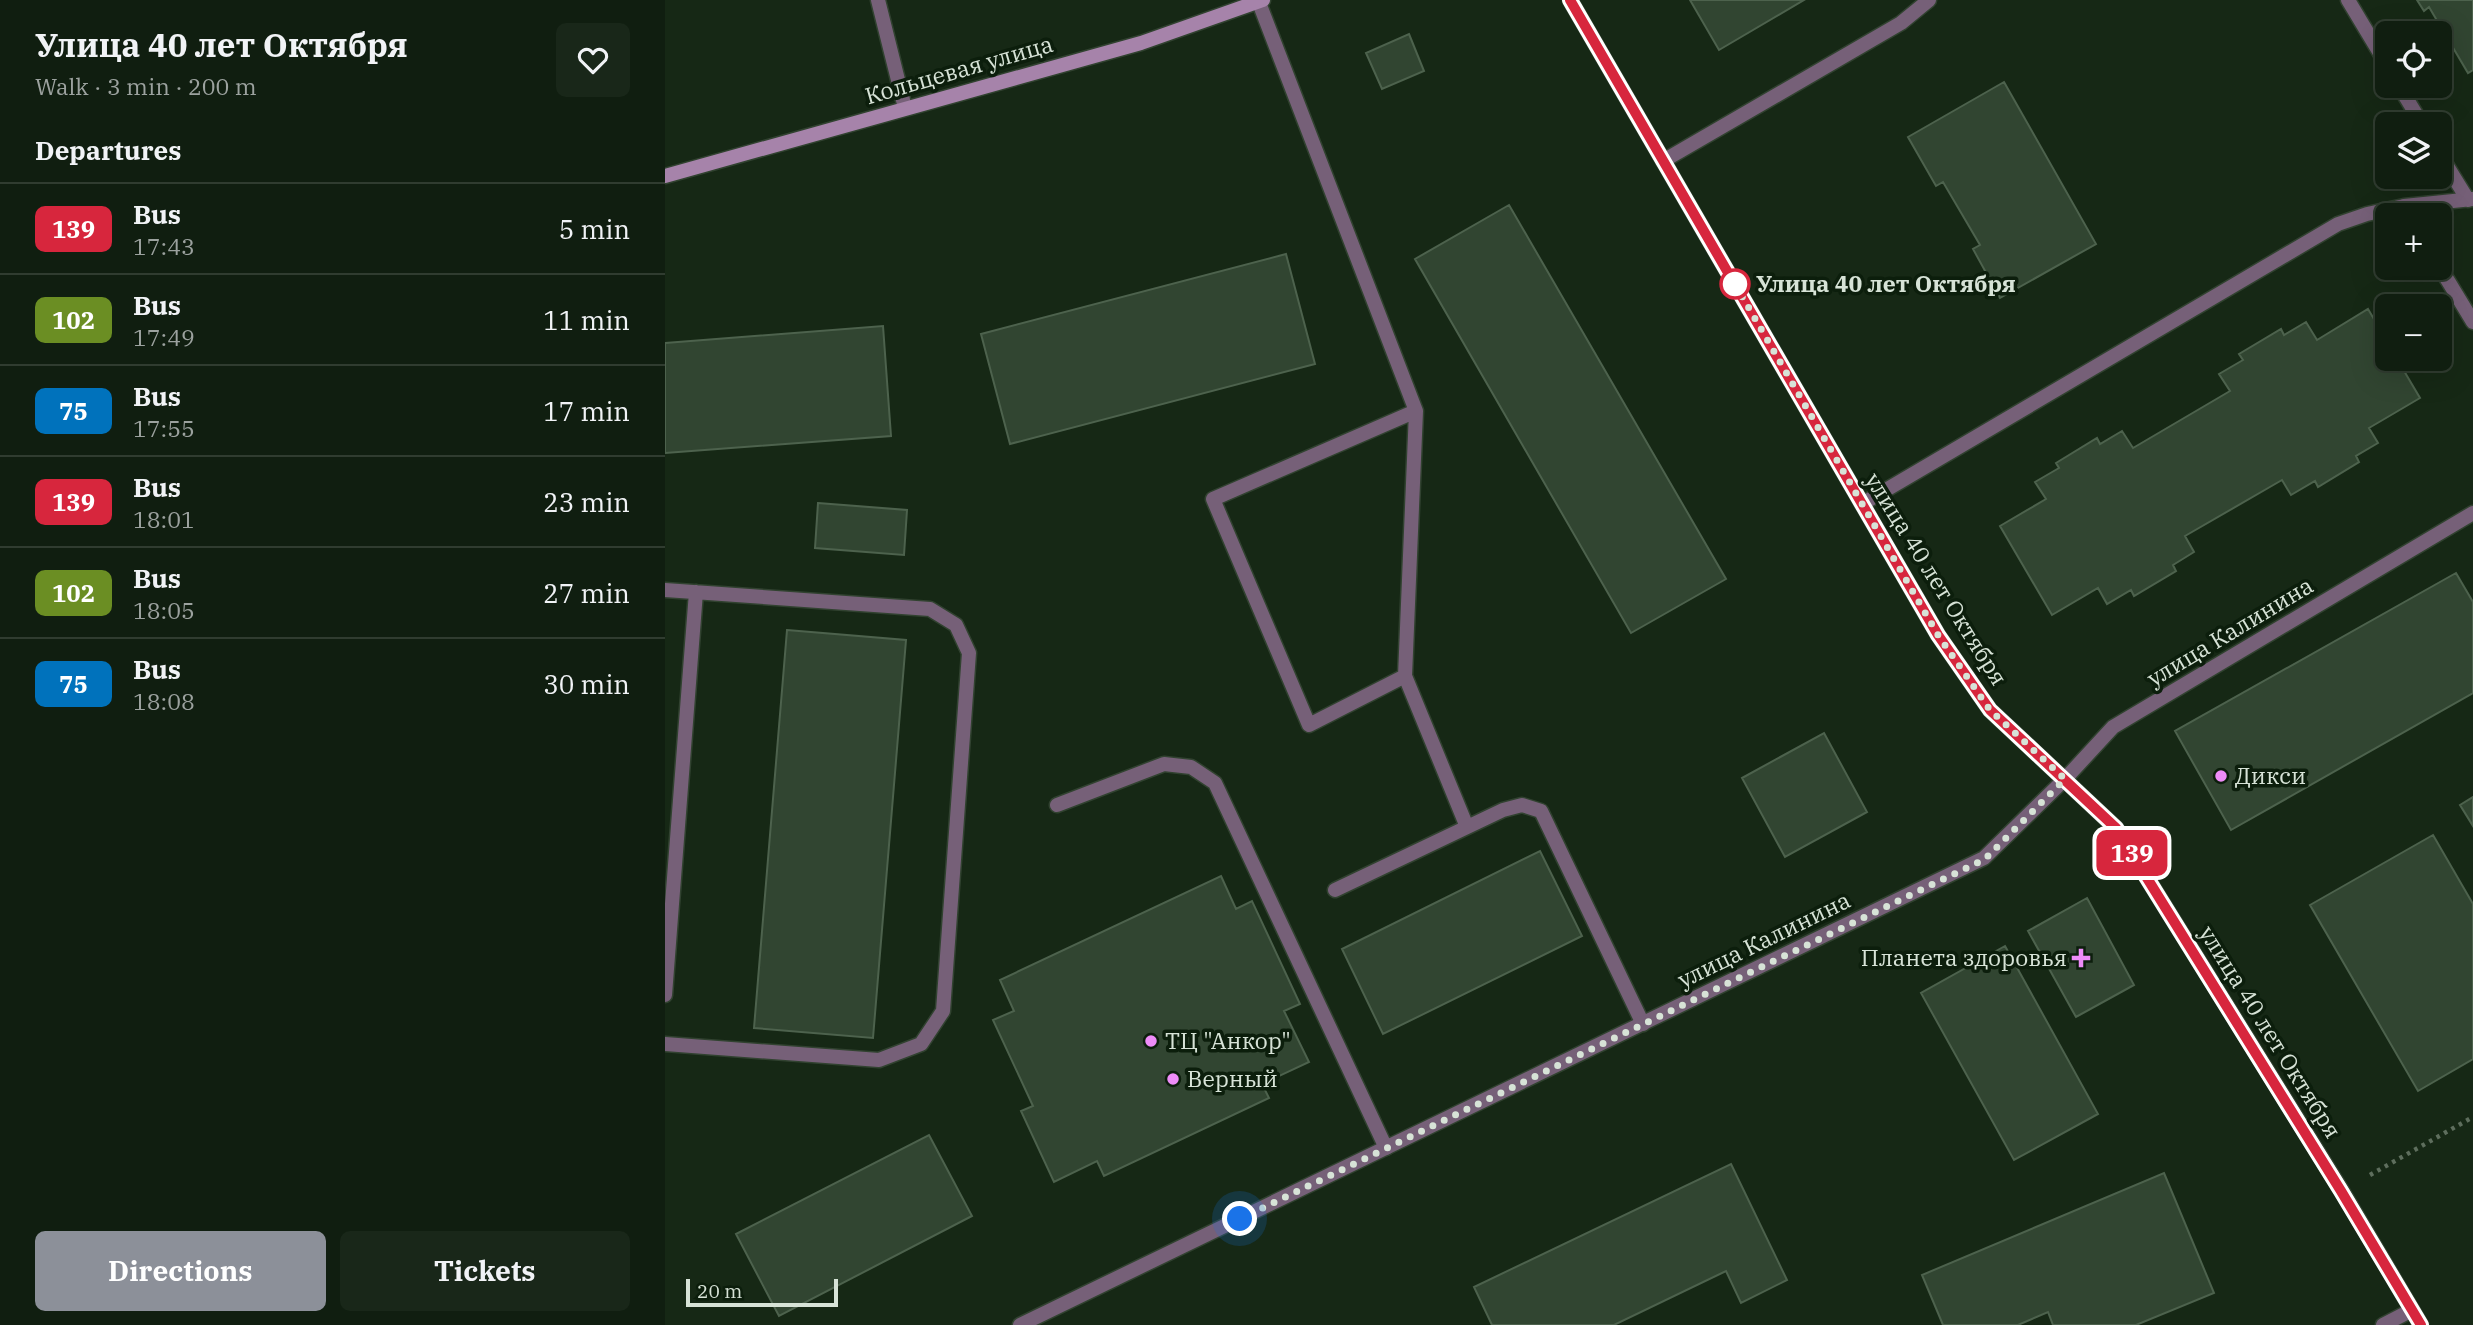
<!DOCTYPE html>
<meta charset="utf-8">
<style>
:root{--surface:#101e10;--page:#192719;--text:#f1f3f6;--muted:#9ca29f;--line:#303c30;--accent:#8c9099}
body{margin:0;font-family:"IBM Plex Serif",serif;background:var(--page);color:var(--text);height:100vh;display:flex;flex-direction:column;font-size:26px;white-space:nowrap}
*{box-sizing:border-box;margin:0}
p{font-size:23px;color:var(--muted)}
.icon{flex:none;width:38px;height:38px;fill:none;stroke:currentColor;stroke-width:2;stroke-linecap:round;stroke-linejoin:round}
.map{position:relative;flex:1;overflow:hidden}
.details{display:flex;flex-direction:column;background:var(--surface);width:665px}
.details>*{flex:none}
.badge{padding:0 14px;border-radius:10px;font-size:24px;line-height:46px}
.tools{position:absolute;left:1710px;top:21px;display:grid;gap:14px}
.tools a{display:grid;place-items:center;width:77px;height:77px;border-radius:10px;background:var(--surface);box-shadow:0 7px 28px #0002,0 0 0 2px var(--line);font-size:35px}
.scale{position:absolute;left:21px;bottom:18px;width:152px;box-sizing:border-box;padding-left:7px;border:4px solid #d7e3d7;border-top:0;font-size:19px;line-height:24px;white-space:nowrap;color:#d7e3d7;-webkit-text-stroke:5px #0c1e0c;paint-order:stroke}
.you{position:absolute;width:35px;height:35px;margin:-18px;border:5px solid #fff;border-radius:50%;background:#1a73e8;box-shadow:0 0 0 10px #1a73e833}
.map>.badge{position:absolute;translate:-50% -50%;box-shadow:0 0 0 4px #fff}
h2{padding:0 35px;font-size:26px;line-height:63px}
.round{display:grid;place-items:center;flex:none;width:74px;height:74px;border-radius:10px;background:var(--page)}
.summary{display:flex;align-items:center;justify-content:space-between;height:119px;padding:0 35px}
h1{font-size:33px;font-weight:700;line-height:52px}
.cta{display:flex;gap:14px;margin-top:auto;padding:14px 35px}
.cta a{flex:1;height:80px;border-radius:10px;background:var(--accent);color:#fff;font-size:28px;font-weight:700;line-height:80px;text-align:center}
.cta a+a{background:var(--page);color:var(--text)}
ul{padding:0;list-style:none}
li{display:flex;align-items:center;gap:21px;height:91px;padding:0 35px;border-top:2px solid var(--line)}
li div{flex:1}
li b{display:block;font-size:26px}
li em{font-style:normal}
li .badge{min-width:77px;font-weight:700;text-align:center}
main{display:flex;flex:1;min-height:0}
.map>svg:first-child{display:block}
.building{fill:#314531;stroke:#4d624d;stroke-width:2}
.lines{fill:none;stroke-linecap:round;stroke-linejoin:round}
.lane-casing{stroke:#314230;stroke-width:17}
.street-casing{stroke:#314230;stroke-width:17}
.secondary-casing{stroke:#314230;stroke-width:17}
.path{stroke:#5e6e5d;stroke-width:4.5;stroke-dasharray:3.5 5;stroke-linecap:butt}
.lane{stroke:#766078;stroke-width:14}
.street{stroke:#766078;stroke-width:14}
.secondary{stroke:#a683aa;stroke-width:14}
.line-casing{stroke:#fff;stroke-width:16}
.line{stroke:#d7263d;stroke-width:10}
.walk{stroke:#d7e3d7;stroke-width:7;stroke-dasharray:0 12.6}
.stop-dot{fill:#fff;stroke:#d7263d;stroke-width:3.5}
.poi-dot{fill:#ee8cf8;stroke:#0c1e0c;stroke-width:2.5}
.labels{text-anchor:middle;stroke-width:7;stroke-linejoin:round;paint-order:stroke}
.street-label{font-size:23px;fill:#d7e3d7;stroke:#0c1e0c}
.stop-label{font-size:23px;font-weight:bold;fill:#d7e3d7;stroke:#0c1e0c;text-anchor:start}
.poi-label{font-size:23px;fill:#d7e3d7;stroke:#0c1e0c;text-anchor:start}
</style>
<main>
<section class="details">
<div class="summary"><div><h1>Улица 40 лет Октября</h1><p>Walk · 3 min · 200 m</p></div><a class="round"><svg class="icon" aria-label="heart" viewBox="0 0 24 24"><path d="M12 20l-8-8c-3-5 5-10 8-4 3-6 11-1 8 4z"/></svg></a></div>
<h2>Departures</h2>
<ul>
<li><span class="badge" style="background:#d7263d;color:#fff">139</span><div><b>Bus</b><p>17:43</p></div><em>5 min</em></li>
<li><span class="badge" style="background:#6b8e23;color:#fff">102</span><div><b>Bus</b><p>17:49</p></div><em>11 min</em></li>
<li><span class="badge" style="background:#0072bc;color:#fff">75</span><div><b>Bus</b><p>17:55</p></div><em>17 min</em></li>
<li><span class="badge" style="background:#d7263d;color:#fff">139</span><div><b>Bus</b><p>18:01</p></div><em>23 min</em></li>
<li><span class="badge" style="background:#6b8e23;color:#fff">102</span><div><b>Bus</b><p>18:05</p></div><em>27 min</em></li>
<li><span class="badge" style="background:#0072bc;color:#fff">75</span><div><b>Bus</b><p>18:08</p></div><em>30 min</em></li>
</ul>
<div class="cta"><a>Directions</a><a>Tickets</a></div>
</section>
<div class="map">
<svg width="1808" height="1325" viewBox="0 0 1808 1325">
<rect width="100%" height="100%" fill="#162815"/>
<path class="building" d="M1025,0H1139L1054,50Z
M1752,0H1808V70L1803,73L1764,7L1759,11Z
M744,34L759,71L717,89L701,53Z
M1339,82L1431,244L1335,298L1308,249L1315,245L1278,182L1271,186L1243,137Z
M844,205L1061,579L966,633L750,259Z
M621,254L650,364L345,444L316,334Z
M1703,309L1722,341V359H1732L1755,398L1704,428L1713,443L1691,456L1694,462L1653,487L1650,481L1626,495L1617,480L1520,536L1529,552L1508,565L1511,571L1469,596L1466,590L1442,604L1433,588L1387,615L1335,526L1381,499L1370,482L1394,468L1391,463L1432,438L1435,444L1457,431L1468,448L1565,391L1554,374L1578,360L1574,354L1616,329L1619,335L1641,322L1652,340Z
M218,326L226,436L0,453V343Z
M153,503L242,510L239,555L150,548Z
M1791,573L1808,602V693L1566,830L1510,731Z
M122,630L241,640L208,1038L89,1028Z
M1159,733L1202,812L1120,857L1077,778Z
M1808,797V826L1795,805Z
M1768,835L1808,904V1059L1753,1091L1645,905Z
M875,851L917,936L718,1034L677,949Z
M556,876L571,909L587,901L635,1004L619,1011L644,1062L597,1084L604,1098L439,1176L432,1161L389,1182L356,1111L368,1106L328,1020L349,1011L335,980Z
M1422,898L1469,985L1411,1017L1363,931Z
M1340,946L1433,1114L1349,1160L1256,993Z
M264,1135L307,1216L114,1316L71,1234Z
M1066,1164L1122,1280L1076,1303L1061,1271L949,1325H827L809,1287Z
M1499,1173L1549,1293L1471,1325H1388L1383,1312L1353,1325H1278L1257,1275Z"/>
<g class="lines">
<defs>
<path id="lane" d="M213,0L240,108
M593,0L751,411L740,676L644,725L548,499L751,411
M1683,0L1722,65
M1734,86L1757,124
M1774,153L1803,200
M998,161L1236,23L1264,0
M1745,215L1739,206L1808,199
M1774,266L1808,322
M1197,504L1673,224L1702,214L1739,206
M0,590L265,609L291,625L304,653L278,1011L256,1044L214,1060L0,1044
M740,676L802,827
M392,805L499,764L526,767L550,783L721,1148
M670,890L838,810L857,805L876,811L978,1024
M0,995L31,592
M1718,1325L1747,1310"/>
<path id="street" d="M905,0L1273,635L1325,710L1451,828L1677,1191L1756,1325
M355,1325L1319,858L1400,779L1448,727L1808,513"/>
<path id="secondary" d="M0,176L476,43L598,0"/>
</defs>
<use href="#lane" class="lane-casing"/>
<use href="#street" class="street-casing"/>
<use href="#secondary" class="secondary-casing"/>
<path class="path" d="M1705,1175L1808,1117"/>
<use href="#lane" class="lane"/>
<use href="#street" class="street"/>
<use href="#secondary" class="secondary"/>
</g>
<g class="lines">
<defs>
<path id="line" d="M905,0L1273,635L1325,710L1451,828L1676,1191L1756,1325"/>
</defs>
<use href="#line" class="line-casing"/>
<use href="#line" class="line"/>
<path class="walk" d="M575,1219L1320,859L1400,779L1325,710L1273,635L1070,284"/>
</g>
<circle class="stop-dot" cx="1070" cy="284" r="14"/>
<g class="poi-dot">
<circle cx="1556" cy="776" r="7"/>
<path d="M1412.5 947.5h7v7h7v7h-7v7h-7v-7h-7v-7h7z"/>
<circle cx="486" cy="1041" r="7"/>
<circle cx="508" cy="1079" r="7"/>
</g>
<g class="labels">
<g class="street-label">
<text transform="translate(294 70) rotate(-16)" y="8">Кольцевая улица</text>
<text transform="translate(1271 579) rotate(58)" y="8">улица 40 лет Октября</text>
<text transform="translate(1565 632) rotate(-31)" y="8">улица Калинина</text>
<text transform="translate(1099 940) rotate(-26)" y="8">улица Калинина</text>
<text transform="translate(1605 1032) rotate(58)" y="8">улица 40 лет Октября</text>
</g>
<g class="stop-label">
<text x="1091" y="292">Улица 40 лет Октября</text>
</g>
<g class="poi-label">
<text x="1570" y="784">Дикси</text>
<text x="1402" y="966" text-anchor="end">Планета здоровья</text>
<text x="500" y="1049">ТЦ "Анкор"</text>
<text x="522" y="1087">Верный</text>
</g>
</g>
</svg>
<div class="tools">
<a><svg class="icon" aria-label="locate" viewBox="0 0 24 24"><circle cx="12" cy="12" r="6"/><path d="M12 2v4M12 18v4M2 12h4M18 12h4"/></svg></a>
<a><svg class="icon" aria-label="layers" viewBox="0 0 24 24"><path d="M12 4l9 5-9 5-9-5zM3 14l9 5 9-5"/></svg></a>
<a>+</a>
<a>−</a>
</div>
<div class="scale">20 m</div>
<div class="you" style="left:575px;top:1219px"></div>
<b class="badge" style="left:1467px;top:853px;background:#d7263d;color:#fff">139</b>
</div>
</main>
